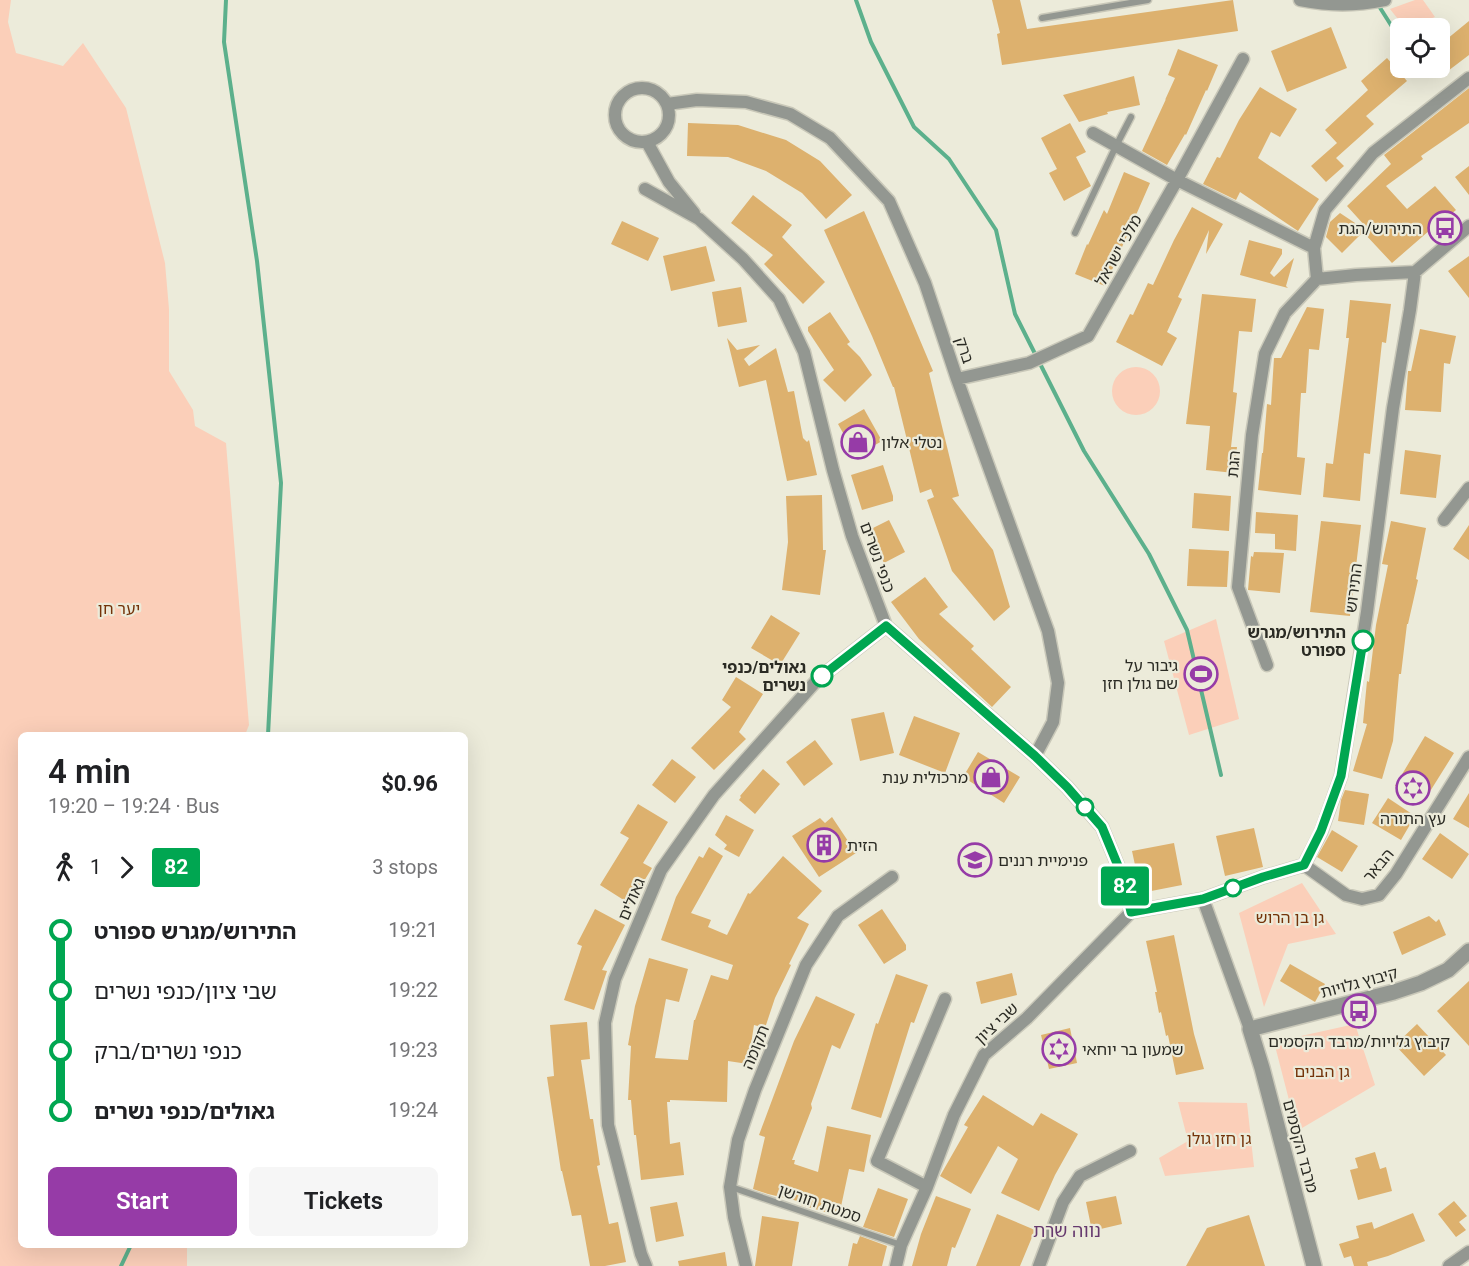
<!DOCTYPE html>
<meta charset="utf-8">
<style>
:root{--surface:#fff;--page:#f6f6f6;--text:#202124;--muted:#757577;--accent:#963ba7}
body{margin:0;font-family:Roboto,"Noto Sans Hebrew",sans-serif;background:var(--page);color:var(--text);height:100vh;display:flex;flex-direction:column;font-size:22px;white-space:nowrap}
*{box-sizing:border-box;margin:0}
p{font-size:20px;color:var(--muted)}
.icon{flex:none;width:33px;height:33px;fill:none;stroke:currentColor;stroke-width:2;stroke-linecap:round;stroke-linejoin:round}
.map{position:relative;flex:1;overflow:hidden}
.drawer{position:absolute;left:18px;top:732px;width:450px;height:516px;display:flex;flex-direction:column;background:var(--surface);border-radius:9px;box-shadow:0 6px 24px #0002}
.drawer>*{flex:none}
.badge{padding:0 12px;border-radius:4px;font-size:21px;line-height:39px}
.tools{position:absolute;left:1390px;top:18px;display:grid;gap:12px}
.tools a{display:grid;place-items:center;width:60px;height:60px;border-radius:9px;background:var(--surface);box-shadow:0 6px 24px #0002;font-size:30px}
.map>.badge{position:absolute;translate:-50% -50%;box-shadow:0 0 0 3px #fff}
.legs{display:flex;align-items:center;gap:9px;height:66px;padding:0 30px;font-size:20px}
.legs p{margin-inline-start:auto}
.summary{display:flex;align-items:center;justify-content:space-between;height:102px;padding:0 30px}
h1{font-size:33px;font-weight:600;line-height:45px}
.button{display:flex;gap:12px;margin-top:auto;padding:12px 30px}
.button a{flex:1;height:69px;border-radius:9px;background:var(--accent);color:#fff;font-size:24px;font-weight:600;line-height:69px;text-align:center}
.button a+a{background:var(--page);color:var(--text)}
ul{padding:0 30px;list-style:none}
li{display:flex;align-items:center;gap:21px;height:60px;font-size:22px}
li i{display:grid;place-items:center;width:9px;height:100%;margin:0 8px;background:currentColor}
li i::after{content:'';width:15px;height:15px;margin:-8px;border:4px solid;border-radius:50%;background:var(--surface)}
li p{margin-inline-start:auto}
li:first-child i{background:linear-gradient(#0000 50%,currentColor 0)}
li:last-child i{background:linear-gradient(currentColor 50%,#0000 0)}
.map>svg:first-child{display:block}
.green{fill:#fbcfb9}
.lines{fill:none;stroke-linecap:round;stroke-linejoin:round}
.stream{stroke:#5cb08c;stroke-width:4}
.building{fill:#ddb16e}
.service-casing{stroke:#c9c8b9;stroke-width:9}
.minor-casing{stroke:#c9c8b9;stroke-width:15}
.tertiary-casing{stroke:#c9c8b9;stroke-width:18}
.service{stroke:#939791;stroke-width:6}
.minor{stroke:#939791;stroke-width:12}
.tertiary{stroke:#939791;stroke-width:15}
.line-1-casing{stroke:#fff;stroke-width:14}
.line-1{stroke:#00a651;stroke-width:9}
.stop-1-dot{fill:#fff;stroke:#00a651;stroke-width:3}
.labels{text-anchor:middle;stroke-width:4.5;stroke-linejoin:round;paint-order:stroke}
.poi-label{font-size:16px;fill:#2b2b24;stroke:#ecebda;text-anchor:start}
.street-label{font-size:16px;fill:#2b2b24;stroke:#ecebda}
.park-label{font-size:16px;fill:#74340a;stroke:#ecebda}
.stop-label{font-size:16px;font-weight:bold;fill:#2b2b24;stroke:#ecebda;text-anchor:end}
.neighbourhood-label{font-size:18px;fill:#66396e;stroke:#ecebda}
</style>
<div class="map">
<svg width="1469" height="1266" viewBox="0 0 1469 1266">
<rect width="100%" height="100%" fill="#ecebda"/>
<path class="green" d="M0,0H11L8,22L16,53L63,66L83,43L126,108L165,263L169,309V371L193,410L195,426L226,443L249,725L245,735H21V1245H187V1266H0Z
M1415,0H1423L1435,17L1405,28L1390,9Z
M1112 391a24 24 0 1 1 48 0a24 24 0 1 1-48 0Z
M1216,619L1239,719L1189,735L1164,641Z
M1302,883L1336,934L1288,944L1264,1007L1239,913Z
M1355,1024L1375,1085L1297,1131L1274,1042Z
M1178,1102L1247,1103L1254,1167L1165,1176L1159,1158L1188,1141Z"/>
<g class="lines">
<path class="stream" d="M226,0L224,42L257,261L281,483L268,735
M856,0L871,42L914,127L949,159L996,230L1015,314L1084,451L1149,554L1187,630L1221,775
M1377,3L1396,33
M121,1266L131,1245"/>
</g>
<path class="building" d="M992,0H1020L1027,29L1233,0L1238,31L1002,65L997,34L1000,33Z
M1469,21V55L1440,77V29L1447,39Z
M1331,27L1347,68L1287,92L1271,51Z
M1178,49L1218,65L1207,91L1206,90L1186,135L1185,134L1167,165L1142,151L1166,99L1165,100L1175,78L1168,75Z
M1387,58L1407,81L1366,116L1374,124L1336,158L1344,166L1326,182L1311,166L1337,143L1325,130L1368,90L1361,81Z
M1134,76L1140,105L1107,112L1108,114L1079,122L1063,95Z
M1260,87L1297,109L1280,137L1271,132L1258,158L1319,199L1298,231L1240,192L1236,200L1203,184L1217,157L1220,158L1239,120Z
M1469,88V123L1421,156L1423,159L1386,186L1407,209L1435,186L1456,210L1431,231L1430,230L1392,263L1363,232L1342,253L1326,237L1330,222L1340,213L1364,229L1366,227L1347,206L1391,164L1384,155Z
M688,123L738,125L786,140L820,161L852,195L826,219L802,193L766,171L728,157L687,156Z
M1070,123L1086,152L1076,157L1091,186L1064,201L1049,173L1057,169L1041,138Z
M1469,166V195L1455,177Z
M1124,172L1150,183L1105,286L1075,274L1087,244L1088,245L1104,210L1107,214Z
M753,195L792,225L782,237L825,282L803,304L764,264L773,255L731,223Z
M1192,207L1223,224L1206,254L1209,230L1178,297L1182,299L1167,332L1177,338L1162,366L1116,342L1130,314L1133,315L1148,283L1153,285L1174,240Z
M864,211L901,295L933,371L929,373L959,496L952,498L993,550L1010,607L994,621L952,571L927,500L934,497L931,489L920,493L894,387H893L872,336L824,230Z
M622,221L659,238L648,261L611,244Z
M1249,240L1282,249V254L1270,273L1274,277L1294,258L1286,286L1288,288L1240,275Z
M706,246L715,281L671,291L663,256Z
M1469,256V298L1448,271Z
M741,287L747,322L718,327L712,292Z
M1202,294L1256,299L1252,332L1239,331L1233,392L1237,393L1231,447H1237L1234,473L1206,470L1210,426L1186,424Z
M1350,300L1391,304L1386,343L1382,342L1370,454L1364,453L1360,501L1323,497L1326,463L1333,464L1349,338H1346Z
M1307,307L1324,309L1319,350L1309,349L1306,393H1301L1297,457L1305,458L1301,495L1258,490L1262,453H1263L1267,404L1271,405L1274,358H1281Z
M830,312L850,342L847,344L860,357L872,375L845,402L823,380L834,370L808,331V327Z
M1420,329L1456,336L1450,364L1444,363L1441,412L1405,410L1408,371H1411Z
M727,338L737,350L760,345L744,359L749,366L776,348L788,392L794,391L803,438L807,442L809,440L817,475L787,481L766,380L739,387Z
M864,409L882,441L856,456L838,424Z
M1405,450L1441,455L1436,498L1400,494Z
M883,465L893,496V501L862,510L851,475Z
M1194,493L1231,496L1229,531L1192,528Z
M822,495L823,550H826L820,595L782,590L788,542L786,496Z
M1256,512L1298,515L1296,551L1275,549V534L1255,533Z
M889,520L905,552L884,563L867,531Z
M1321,521L1361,525L1350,616L1310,612Z
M1391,521L1426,528L1416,579L1418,580L1408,624H1407L1401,674H1399L1393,741L1382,779L1353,771L1367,724L1363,723L1367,681L1369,682L1376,625L1388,565L1382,564Z
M1469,525V560L1453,549Z
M1189,549L1229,551L1227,587L1187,586Z
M1254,552L1284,553L1280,593L1248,590L1251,556L1253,557Z
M925,577L948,607L939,614L974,646L971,649L1011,687L992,707L919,639L891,602Z
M771,615L800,633L780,665L751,648Z
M736,677L763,694L739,732L746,739L714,770L691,748L731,707L722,700Z
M884,712L894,753L860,761L851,719Z
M914,716L960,733L945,773L899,755Z
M1425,736L1454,753L1424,801L1415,795L1417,789L1403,786H1395Z
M815,740L833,764L804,786L786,762Z
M978,752L1020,777L1004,803L963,777Z
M672,759L696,777L675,803L652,785Z
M763,769L780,784L755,814L739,800L741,797L740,796Z
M1345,790L1369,794L1364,825L1338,821L1341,800Z
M1469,793V828L1453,819Z
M1388,798L1415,816L1401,840L1372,823Z
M638,804L668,822L643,863L652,868L630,904L600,885L629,838L620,833Z
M726,815L754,830L739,857L724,849L727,845L715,835Z
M832,817L856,853L819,877L792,836L820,818L825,823Z
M1254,828L1263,867L1225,876L1216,836Z
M1332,830L1358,846L1342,872L1317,857Z
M1440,833L1469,854L1452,879L1422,859Z
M1174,843L1182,885L1141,893L1132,851Z
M709,847L723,856L691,913L711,920L708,927L727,935L748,893L750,894L783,856L822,891L797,918L809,924L789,964L791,965L775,998L765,1028L754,1025L748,1064L728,1061L727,1102L670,1100V1102H667L670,1144L680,1142L684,1175L641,1180L636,1135H634L631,1100H628L631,1046L628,1045L635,1006L649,958L688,969L679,1002L666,999L655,1058L688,1060L694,1020H695L711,975L728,980L733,965L661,940L676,897L699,856L703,858Z
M595,909L625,925L602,970L607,971L594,1010L564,1000L582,946L577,944Z
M882,909L906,945V950L884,964L858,925Z
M1429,916L1436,922L1439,919L1446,935L1402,955L1393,932Z
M1174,935L1194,1034L1204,1069L1176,1075L1168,1035L1166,1036L1161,1012L1159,1013L1155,992H1157L1146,941Z
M1290,964L1325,984L1315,1002L1280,981Z
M1012,973L1017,995L981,1004L976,982Z
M896,974L928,985L914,1023L911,1022L881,1118L851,1109L876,1023L878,1024Z
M1469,981V1046L1437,1011Z
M816,996L855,1014L840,1049L832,1045L811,1104L812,1108L792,1160H795L794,1164L818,1172L827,1126L871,1135L864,1172L849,1169L839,1216L801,1205L802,1202L768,1194L753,1189L765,1137L759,1135L794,1041Z
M587,1022L590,1059L581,1060L590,1119H593L600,1165L597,1166L609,1224L618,1222L626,1262L605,1266H590L581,1215L572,1216L562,1171H561L547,1077L554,1076L550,1025Z
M1417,1024L1446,1055L1424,1076L1395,1045Z
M1070,1028L1077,1063L1049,1069L1041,1035Z
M983,1095L1033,1126L1041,1113L1078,1134L1055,1175L1039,1211L1001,1193L1018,1159L998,1146L971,1194L940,1176L968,1127L964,1125Z
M1375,1152L1380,1169L1386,1167L1392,1191L1358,1200L1350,1170L1358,1168L1355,1158Z
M878,1188L908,1199L894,1237L863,1227Z
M936,1196L971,1209L955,1248L952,1247L947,1266H912L921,1234Z
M1116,1196L1122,1224L1092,1231L1086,1202Z
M1454,1201L1467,1216L1459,1222L1466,1230L1456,1237L1438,1214Z
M677,1202L684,1236L656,1242L650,1207Z
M1413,1213L1425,1241L1388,1256L1367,1262L1368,1266H1354L1351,1256L1344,1258L1339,1244L1359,1238L1356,1226L1372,1222L1374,1229Z
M997,1214L1035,1230L1020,1266H976Z
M1249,1215L1265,1266H1186L1207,1228Z
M762,1216L799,1222L792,1266H755Z
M860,1236L887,1246L882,1266H848L853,1243L857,1244Z
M725,1252L727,1266H679L678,1261Z"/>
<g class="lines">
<defs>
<path id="service" d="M1042,18L1148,0
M1075,233L1116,146L1131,117
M731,1187L901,1245"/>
<path id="minor" d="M1300,0C1331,6 1354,6 1385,0
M615 115a27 27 0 1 1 54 0a27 27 0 1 1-54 0Z
M667,104L697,100L746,102L790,114L830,138L889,201L925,283L957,379L1048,631L1058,683L1053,722L1035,756
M1093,133L1177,180L1314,248
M647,142L669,182L694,213
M645,189L699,219L743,259L779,299L804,352L833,470L852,536L886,626L1035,756L1067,787L1102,827L1123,878L1131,912
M1317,279L1314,248L1325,210L1373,153L1469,78
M957,379L1029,363L1088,336L1177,180L1243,59
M1444,520L1469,488
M1267,665L1238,587L1252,435L1265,354L1285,313L1317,279L1356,275L1415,272
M1304,865L1346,895L1362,899L1379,895L1396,874L1469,757
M1203,899L1250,1029
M1131,912L1203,899L1263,877L1304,865L1321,832L1341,776L1367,612L1393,408L1410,310L1415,272L1469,226
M927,1187L877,1161L945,999
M646,1266L641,1254L608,1125L605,1023L615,979L661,870L714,795L818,679L886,626
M746,1266L734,1217L730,1187L738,1140L755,1090L806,965L838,916L892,877
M896,1266L901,1245L927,1187L954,1115L984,1055L1027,1018L1131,912
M1039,1266L1063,1202L1080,1176L1130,1151
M1449,1266L1469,1252"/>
<path id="tertiary" d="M1314,1266L1262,1068L1250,1029L1394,992L1421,983L1448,970L1469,951"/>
</defs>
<use href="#service" class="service-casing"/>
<use href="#minor" class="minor-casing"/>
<use href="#tertiary" class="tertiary-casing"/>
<use href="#service" class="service"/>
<use href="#minor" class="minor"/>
<use href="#tertiary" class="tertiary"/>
</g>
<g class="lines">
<defs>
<path id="line-1" d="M822,676L886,626L1035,756L1067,787L1102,827L1123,878L1131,912L1203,899L1263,877L1304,865L1321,831L1341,776L1363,641"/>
</defs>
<use href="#line-1" class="line-1-casing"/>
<use href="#line-1" class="line-1"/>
</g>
<defs>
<symbol id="bus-ring" viewBox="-11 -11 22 22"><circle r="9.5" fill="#ecebda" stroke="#963ba7" stroke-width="1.5"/><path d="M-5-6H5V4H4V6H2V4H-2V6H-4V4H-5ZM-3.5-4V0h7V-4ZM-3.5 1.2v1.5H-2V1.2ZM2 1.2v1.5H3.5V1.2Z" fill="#963ba7"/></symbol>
<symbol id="shop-ring" viewBox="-11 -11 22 22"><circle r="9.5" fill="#ecebda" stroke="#963ba7" stroke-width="1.5"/><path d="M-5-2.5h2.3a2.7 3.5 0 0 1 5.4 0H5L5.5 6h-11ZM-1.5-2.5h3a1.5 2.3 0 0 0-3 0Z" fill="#963ba7"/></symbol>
<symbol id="stadium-ring" viewBox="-11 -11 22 22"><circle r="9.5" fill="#ecebda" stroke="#963ba7" stroke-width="1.5"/><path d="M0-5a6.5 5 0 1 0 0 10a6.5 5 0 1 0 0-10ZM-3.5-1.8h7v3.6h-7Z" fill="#963ba7"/></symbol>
<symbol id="synagogue-ring" viewBox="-11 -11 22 22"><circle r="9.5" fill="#ecebda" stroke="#963ba7" stroke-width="1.5"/><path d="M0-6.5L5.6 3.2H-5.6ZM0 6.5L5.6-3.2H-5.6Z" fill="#963ba7"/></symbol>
<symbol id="building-ring" viewBox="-11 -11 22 22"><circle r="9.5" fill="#ecebda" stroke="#963ba7" stroke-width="1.5"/><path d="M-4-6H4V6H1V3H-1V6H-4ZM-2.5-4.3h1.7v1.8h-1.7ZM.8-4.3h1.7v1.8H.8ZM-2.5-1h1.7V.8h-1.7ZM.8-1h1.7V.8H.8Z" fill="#963ba7"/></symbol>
<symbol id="school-ring" viewBox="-11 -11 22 22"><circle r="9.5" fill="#ecebda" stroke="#963ba7" stroke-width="1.5"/><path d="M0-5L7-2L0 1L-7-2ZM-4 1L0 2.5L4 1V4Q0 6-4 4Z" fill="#963ba7"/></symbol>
</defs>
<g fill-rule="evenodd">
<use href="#bus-ring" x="1426" y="209" width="38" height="38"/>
<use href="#shop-ring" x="839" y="423" width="38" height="38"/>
<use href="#stadium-ring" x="1182" y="655" width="38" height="38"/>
<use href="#shop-ring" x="972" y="758" width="38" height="38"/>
<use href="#synagogue-ring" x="1394" y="769" width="38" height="38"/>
<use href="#building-ring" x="805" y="826" width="38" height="38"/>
<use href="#school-ring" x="956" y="841" width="38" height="38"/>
<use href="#bus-ring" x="1340" y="992" width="38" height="38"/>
<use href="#synagogue-ring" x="1040" y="1030" width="38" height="38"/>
</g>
<g class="stop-1-dot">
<circle cx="1363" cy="641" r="10"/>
<circle cx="822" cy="676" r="10"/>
<circle cx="1085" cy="807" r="8"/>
<circle cx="1233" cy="888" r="8"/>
</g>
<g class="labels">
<g class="poi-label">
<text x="1422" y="234" text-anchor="end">התירוש/הגת</text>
<text x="881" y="448">נטלי אלון</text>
<text x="1178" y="671" text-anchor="end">גיבור על<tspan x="1178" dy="18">שם גולן חזן</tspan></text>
<text x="968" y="783" text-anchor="end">מרכולית ענת</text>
<text x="1413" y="824" text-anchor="middle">עץ התורה</text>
<text x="847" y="851">הזית</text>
<text x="998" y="866">פנימיית רננים</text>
<text x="1359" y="1047" text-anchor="middle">קיבוץ גלויות/מרבד הקסמים</text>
<text x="1082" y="1055">שמעון בר יוחאי</text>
</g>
<g class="street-label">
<text transform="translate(1118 250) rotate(-61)" y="6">מלכי ישראל</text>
<text transform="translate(965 350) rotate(72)" y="6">ברק</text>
<text transform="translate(1233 464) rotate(-85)" y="6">הגת</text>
<text transform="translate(878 557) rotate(70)" y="6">כנפי נשרים</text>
<text transform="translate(1353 588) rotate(-83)" y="6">התירוש</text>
<text transform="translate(1378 865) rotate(-50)" y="6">הבאר</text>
<text transform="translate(631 899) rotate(-67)" y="6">גאולים</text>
<text transform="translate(1359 982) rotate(-15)" y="6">קיבוץ גלויות</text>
<text transform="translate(996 1023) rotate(-43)" y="6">שבי ציון</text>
<text transform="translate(755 1047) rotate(-68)" y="6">תקומה</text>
<text transform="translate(1301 1146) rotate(75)" y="6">מרבד הקסמים</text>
<text transform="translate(820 1203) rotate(19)" y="6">סמטת חורשן</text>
</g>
<g class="park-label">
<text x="119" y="614">יער חן</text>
<text x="1290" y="923">גן בן הרוש</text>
<text x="1322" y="1077">גן הבנים</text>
<text x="1219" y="1144">גן חזן גולן</text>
</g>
<g class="stop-label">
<text x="1346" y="638">התירוש/מגרש<tspan x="1346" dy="18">ספורט</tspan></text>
<text x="806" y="673">גאולים/כנפי<tspan x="806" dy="18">נשרים</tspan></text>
</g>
<g class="neighbourhood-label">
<text x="1067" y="1237">נווה שרת</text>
</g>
</g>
</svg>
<div class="tools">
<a><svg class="icon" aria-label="locate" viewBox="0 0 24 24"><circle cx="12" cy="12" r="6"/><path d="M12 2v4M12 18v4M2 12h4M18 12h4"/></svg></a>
</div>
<b class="badge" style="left:1125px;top:886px;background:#00a651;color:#fff">82</b>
<section class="drawer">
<div class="summary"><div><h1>4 min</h1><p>19:20 – 19:24 · Bus</p></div><b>$0.96</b></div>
<div class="legs"><svg class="icon" aria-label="walk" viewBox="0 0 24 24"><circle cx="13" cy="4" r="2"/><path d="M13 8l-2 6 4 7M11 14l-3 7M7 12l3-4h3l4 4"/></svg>1<svg class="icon" aria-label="forward" viewBox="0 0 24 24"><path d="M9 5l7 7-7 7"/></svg><b class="badge" style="background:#00a651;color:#fff">82</b><p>3 stops</p></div>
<ul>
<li><i style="color:#00a651"></i><b>התירוש/מגרש ספורט</b><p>19:21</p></li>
<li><i style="color:#00a651"></i><span>שבי ציון/כנפי נשרים</span><p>19:22</p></li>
<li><i style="color:#00a651"></i><span>כנפי נשרים/ברק</span><p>19:23</p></li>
<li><i style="color:#00a651"></i><b>גאולים/כנפי נשרים</b><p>19:24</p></li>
</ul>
<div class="button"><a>Start</a><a>Tickets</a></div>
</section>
</div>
